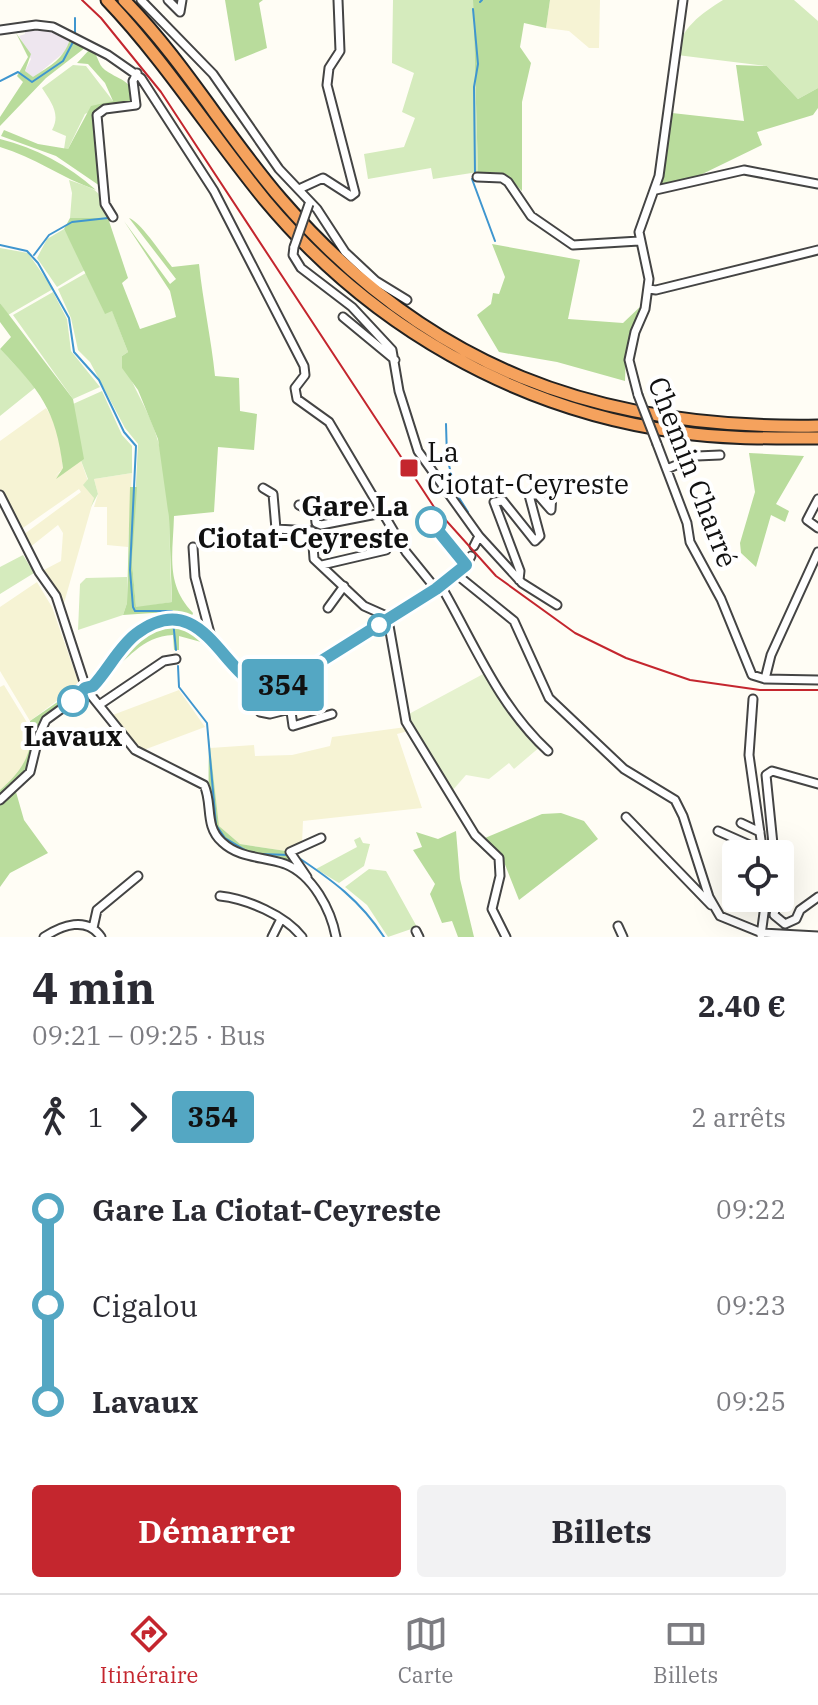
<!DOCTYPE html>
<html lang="fr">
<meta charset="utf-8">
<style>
:root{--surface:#fff;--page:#f2f2f3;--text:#2b2b33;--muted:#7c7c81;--line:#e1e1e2;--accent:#c4262e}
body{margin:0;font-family:"IBM Plex Serif",serif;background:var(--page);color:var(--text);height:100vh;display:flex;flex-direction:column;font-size:30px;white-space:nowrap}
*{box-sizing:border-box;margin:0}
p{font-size:26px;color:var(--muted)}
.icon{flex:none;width:44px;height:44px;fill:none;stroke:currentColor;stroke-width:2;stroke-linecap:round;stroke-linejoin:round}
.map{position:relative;height:937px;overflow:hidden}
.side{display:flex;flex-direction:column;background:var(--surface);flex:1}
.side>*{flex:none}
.badge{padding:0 16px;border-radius:6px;font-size:28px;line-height:52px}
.tools{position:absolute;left:722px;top:840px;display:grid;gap:16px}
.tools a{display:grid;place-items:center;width:72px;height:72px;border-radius:8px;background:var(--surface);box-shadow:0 8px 32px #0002;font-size:40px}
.map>.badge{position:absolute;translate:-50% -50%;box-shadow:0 0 0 4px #fff}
.legs{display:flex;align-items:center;gap:12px;height:88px;padding:0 32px;font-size:26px}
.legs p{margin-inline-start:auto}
.summary{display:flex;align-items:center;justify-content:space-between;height:136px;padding:0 32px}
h1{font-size:44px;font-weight:700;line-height:60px}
.cta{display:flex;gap:16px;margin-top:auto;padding:16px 32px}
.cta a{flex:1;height:92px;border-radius:8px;background:var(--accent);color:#fff;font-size:32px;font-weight:700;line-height:92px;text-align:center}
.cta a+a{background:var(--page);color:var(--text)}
ul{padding:0 32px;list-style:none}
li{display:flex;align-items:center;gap:28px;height:96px;font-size:30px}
li i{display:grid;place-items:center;width:12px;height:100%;margin:0 10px;background:currentColor}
li i::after{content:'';width:20px;height:20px;margin:-10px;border:6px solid;border-radius:50%;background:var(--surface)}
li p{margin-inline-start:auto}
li:first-child i{background:linear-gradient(#0000 50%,currentColor 0)}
li:last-child i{background:linear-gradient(currentColor 50%,#0000 0)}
.tab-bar{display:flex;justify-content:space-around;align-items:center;height:112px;border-top:2px solid var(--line);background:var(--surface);font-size:22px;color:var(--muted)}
.tab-bar a{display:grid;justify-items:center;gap:4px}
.tab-bar .current{color:var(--accent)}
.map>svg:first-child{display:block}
.industrial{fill:#eee6ef}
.farmland{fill:#f6f3d4}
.green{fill:#d5ebbd}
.forest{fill:#b9dc9c}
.pitch{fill:#e6f2cf}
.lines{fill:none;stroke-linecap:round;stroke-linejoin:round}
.stream{stroke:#3f96cf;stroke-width:2}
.minor-casing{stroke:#444;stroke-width:11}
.highway-casing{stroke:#222;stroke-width:15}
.minor{stroke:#fff;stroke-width:7}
.highway{stroke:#f5a25d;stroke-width:11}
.rail{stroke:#c4262e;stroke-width:2}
.minor-bridge-casing{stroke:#444;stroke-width:11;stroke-linecap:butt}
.minor-bridge{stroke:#fff;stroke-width:7}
.line-1-casing{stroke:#fff;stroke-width:18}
.line-1{stroke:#54a7c3;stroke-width:12}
.poi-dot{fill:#c4262e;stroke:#fff;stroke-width:3}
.stop-1-dot{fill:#fff;stroke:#54a7c3;stroke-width:4}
.labels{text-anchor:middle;stroke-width:8;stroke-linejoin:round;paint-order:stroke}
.poi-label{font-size:28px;fill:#111;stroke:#fff;text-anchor:start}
.street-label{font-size:28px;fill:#111;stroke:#fff}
.stop-label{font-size:28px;font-weight:bold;fill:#111;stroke:#fff;text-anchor:end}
</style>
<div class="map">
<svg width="818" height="937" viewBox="0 0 818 937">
<rect width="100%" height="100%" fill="#fffdf5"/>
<path class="industrial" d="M50,30L70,39L66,51L33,78L25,71L31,59L19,36L25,34V31Z"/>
<path class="farmland" d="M550,0H600L599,48H589L569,31L546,28Z
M46,408L58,427L63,469L55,476L80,458L94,498L64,603L61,604L58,592L42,571L61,561L63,533L58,525L29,548L23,535L81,492L79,489L20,530L0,493V441Z
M132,473L128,547L107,545V507H94L98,494L94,479Z
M37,582L52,607L79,684L30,721L0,671V607Z
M4,685L31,729L28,758L19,774L0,790V687Z
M179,690L205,727L141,751L110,716Z
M406,727L408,731L397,734L422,808L303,821L302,843L286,851L240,844L219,826L210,748L254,745L255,756L292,755L330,746L332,737Z"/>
<path class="green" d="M393,0H473L478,172L433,179L431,168L368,179L364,154L404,147L415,118L402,112L414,73L392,63Z
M723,0H794L818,21V88L798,99L767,66L677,55C679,29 702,13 723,0Z
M73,65L86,66L113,101L85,114L68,149H64L66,136L52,130C61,114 51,102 42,88Z
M69,180C102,192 97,187 108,218H70L72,193Z
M64,229L85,270L57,287L37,258L47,239Z
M0,248L28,253L53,289L8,315L0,303Z
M86,273L105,313L112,310L128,352L122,356C131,386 150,411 158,441C173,493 168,549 172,602L136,608L132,562L138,444L125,428L90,362L78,350L71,318L58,289Z
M53,292L67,319L71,351L100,387L73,399L13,315Z
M0,349L36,387L0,416Z
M102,391L122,435L132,446V473L94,479L98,494L91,507L94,498L83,485L88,479L80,458L73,404Z
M23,555L34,573L0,594V567Z
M127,577V603L123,615L78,630L80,584L86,578Z
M360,837L363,843L370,844L364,866L339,883L316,869L357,847L354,840Z
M369,869L386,871L417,927L388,937L367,905L345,887Z"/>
<path class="forest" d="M225,0H263L259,3L267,48L235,61Z
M473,0H550L546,28L524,23L520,47L531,63L522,102V191L504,173L478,172Z
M16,33L31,54L25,71L33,77C50,66 64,59 70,39L86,47L46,78L0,126V117L23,82L17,76L28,57Z
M90,49C99,54 97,64 105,70C124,83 129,77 136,103L99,110L100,186L56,156L1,136L4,130L38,144L68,149L91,106L113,101L105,83L88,64L77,63Z
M736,65L767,66L798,99L818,88V108L813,115L757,132L762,145L690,180L663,186L659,184L672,113L744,121Z
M0,139C36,148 68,165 96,190C62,178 34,157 0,147Z
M70,218H108L128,278L122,283L140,329L176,317L170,291L124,221L170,284L176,279L129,218C141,222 162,255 172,267L199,264C203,302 211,338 215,376L239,378L240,411L257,414L254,450L218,447L214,512L174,516C173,554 165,584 193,613L190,622L142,628L101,672L129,631L167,612L123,615L127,603L130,487H137L132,562L136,607L172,602L169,518L158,439L138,390L122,368V356L128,352L112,311L105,314L64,229Z
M492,244L580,260L568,319L623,323L643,304L626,351L625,381L557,362L499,352L477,315L491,304L493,293L499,294L505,277Z
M0,303L73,399L84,459L56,479L63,468C56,409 40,391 0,349L11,337L0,322Z
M749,453L804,456L776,504L789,511L785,522L771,515L756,567L741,553L740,543L755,492Z
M163,625C188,625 206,634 221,653L201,642L179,636V650H174L173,635C141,636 128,661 104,677C122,654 134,634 163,625Z
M69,694L71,696L42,720L26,774L0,796V790C22,771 35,752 30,721Z
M209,738L219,826L240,844L286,851L296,868C202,841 208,832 209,738Z
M16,792L24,820L48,853L10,873L0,887V803Z
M561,813L584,821L598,839L519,900L502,857L485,838L542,814Z
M456,831L460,879L474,937H458L452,921L442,923L430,894L435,884L413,850L422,847L416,832L438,839Z"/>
<path class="pitch" d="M485,673L541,746L514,769L509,763L489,779L466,775L452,791L407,715Z"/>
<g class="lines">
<path class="stream" d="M480,2L482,0
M473,9L478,64L474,87L475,174
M75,36V18
M0,81L18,72L32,82L63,61L73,42
M472,179L495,241
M0,245L27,251L38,263L69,318L74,352L99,380L124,432L136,446L130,570L133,607L135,611H172L176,650
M34,255L49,235L72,222L108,218
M446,424L447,458L454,484
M456,493L468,512
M178,666L179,687L207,723L216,825L225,838L250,853
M260,854L290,855
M296,856C332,880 360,900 384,937"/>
<defs>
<path id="minor" d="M141,0L213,74L279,169L317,209L345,252L376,281L407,300
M168,0L180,12L182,0
M0,30L36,25L53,27L108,55L141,78L214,191L304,366L305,375L295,388L297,399L329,422L406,552L436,589
M477,177L502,178L508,182L531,216L573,245L639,241
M299,189L323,178L351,196L355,193L327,85L329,68L340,51L338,0
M656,190L744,170L818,184
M113,217L105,204L97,115L105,109L136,105L133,81L137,73
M294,247L293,255L301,268L352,307L392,350L399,391L418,451L479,536L474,546
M649,289L656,290L818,250
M343,317L395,360
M638,395L629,360L635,332L645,309L649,279L639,232L659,176L683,0
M657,444L687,523L690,542L721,599L752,675L765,679L818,680
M667,469L697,456L720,455
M263,488L273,494L276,529L312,531L314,559L364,606L391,618
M0,495L39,572L56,596L86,688
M818,499L807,520L818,528
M299,505L315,513L316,523L321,525L382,513
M479,536L522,583L557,605
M193,547L195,577L211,637
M322,565L386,550
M456,574L514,621L549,698L624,769L675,800L683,816L709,897L720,916L762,933L818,936
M519,580L520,571L494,502L503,501L535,541L540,536L529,495H538L551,510L552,493
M441,586C474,643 498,705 548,751
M328,608L344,586
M388,620L406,722L475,835L499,858L500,876L492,909L506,937
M765,679L771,655L818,552
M287,683L293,726L332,714
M90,694L135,750L204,785C213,804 204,826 222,842C240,859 263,856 285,864C313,875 331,910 336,937
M753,699L749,755L763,854
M99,705L164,661L176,659
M260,712L270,714L290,709
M0,800L30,772L39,735L46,720L83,693L90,694C91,681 113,661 121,649C132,635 145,626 162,623C224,612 226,691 273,689C301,680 461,579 471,556
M626,817L711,905
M741,823L760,832
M718,831L763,851
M774,854L766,775L772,771L818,784
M307,877L290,852L321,838
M220,896C247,899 285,915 302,937
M777,898L774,915L785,924L796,919L800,910L818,897
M618,926L623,937
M93,928L97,910L138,876
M416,931L419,937
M761,935L766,898
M44,937C62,925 87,916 101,937
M272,937L281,919"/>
<path id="highway" d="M107,0C166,62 211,134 265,200C370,326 516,410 679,432C724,439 772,438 818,438
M124,0C183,60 226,135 281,199C427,368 598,430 818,426"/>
</defs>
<use href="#minor" class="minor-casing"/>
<use href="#highway" class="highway-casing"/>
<use href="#minor" class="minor"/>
<use href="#highway" class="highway"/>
<path class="rail" d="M82,0L101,18L161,92L434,507L496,576L575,633L626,658L690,680L760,690H818"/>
<defs>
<path id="minor-bridge" d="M294,247L309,204
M638,395L657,444"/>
</defs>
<use href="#minor-bridge" class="minor-bridge-casing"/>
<use href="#minor-bridge" class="minor-bridge"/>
</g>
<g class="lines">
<defs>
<path id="line-1" d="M73,701L85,688L93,686C108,670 119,647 136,634C211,578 227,703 280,687L436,589L466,565L431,522"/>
</defs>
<use href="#line-1" class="line-1-casing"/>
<use href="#line-1" class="line-1"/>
</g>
<rect class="poi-dot" x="399" y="458" width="20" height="20" rx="4"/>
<g class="stop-1-dot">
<circle cx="431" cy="522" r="14"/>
<circle cx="379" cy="625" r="10"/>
<circle cx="73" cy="701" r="14"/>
</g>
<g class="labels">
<g class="poi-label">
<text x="427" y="462">La<tspan x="427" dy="32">Ciotat-Ceyreste</tspan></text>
</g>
<g class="street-label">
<text transform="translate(693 472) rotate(69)" y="10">Chemin Charré</text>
</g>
<g class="stop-label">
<text x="409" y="516">Gare La<tspan x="409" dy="32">Ciotat-Ceyreste</tspan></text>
<text x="73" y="746" text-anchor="middle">Lavaux</text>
</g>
</g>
</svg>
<div class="tools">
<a><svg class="icon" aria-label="locate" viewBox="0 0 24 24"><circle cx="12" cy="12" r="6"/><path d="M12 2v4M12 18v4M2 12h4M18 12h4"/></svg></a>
</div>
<b class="badge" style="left:283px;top:685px;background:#54a7c3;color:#111">354</b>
</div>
<section class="side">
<div class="summary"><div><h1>4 min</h1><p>09:21 – 09:25 · Bus</p></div><b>2.40 €</b></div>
<div class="legs"><svg class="icon" aria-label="walk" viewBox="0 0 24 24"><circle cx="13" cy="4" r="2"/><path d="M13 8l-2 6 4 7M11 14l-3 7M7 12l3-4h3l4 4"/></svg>1<svg class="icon" aria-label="forward" viewBox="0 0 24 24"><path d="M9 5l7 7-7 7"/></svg><b class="badge" style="background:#54a7c3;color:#111">354</b><p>2 arrêts</p></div>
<ul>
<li><i style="color:#54a7c3"></i><b>Gare La Ciotat-Ceyreste</b><p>09:22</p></li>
<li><i style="color:#54a7c3"></i><span>Cigalou</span><p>09:23</p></li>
<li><i style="color:#54a7c3"></i><b>Lavaux</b><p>09:25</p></li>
</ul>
<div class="cta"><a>Démarrer</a><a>Billets</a></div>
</section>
<nav class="tab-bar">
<a class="current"><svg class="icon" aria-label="directions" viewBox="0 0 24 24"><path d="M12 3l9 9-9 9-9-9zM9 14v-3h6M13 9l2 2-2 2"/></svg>Itinéraire</a>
<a><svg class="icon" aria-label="map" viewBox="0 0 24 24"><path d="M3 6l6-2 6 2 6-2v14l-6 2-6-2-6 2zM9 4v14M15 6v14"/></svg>Carte</a>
<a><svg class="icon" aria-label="tickets" viewBox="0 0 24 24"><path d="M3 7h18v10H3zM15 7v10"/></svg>Billets</a>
</nav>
